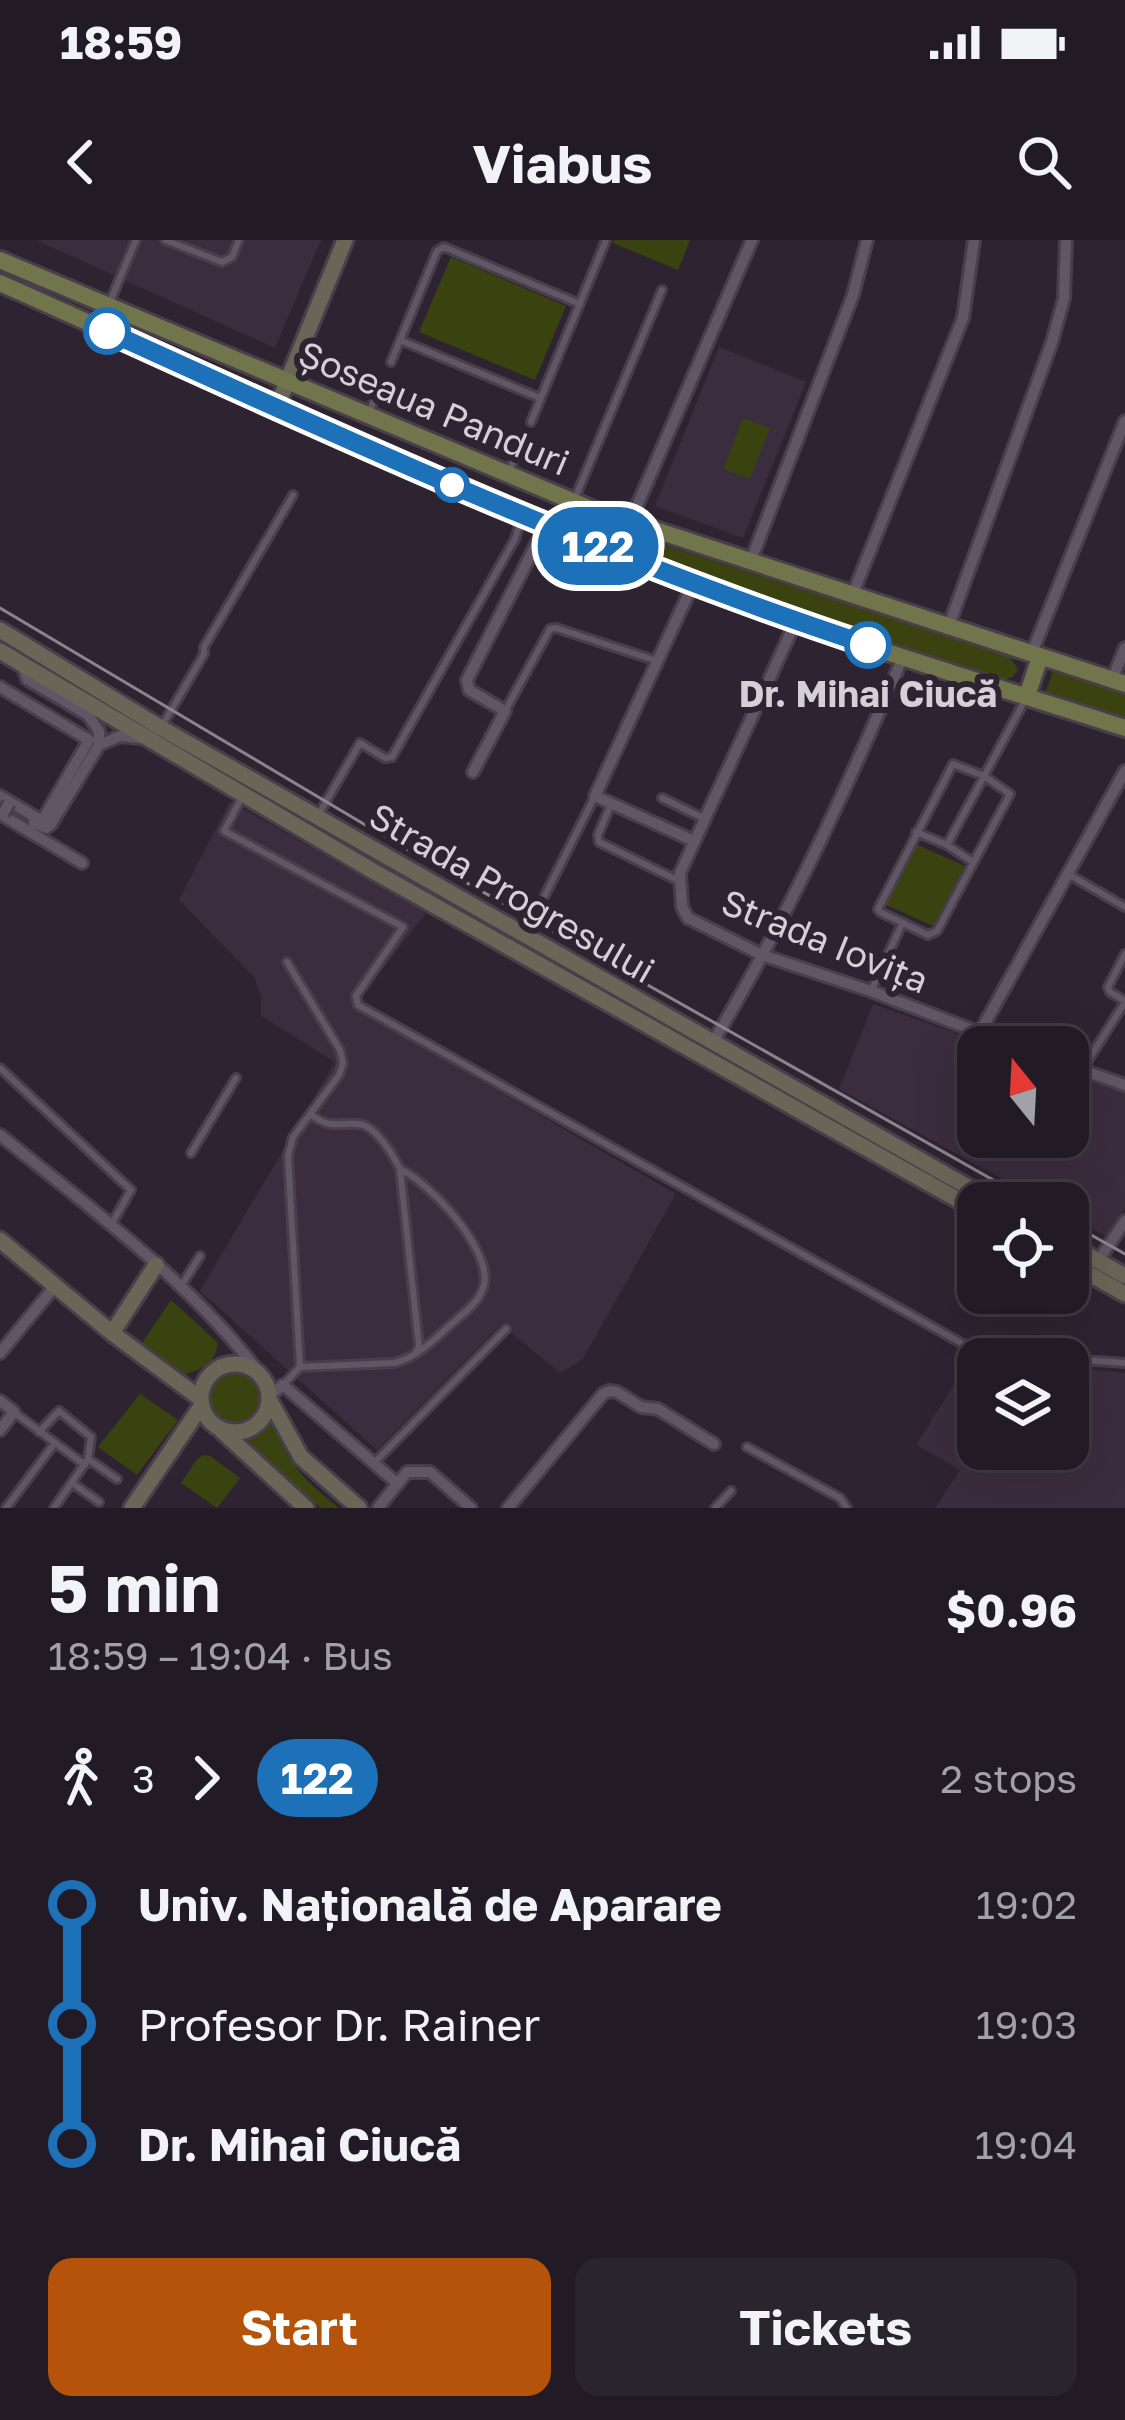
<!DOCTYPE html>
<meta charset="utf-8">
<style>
:root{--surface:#221b25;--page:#2a242d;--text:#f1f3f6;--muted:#a2a1a7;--line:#3f3942;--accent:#b45309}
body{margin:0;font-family:"Golos Text",sans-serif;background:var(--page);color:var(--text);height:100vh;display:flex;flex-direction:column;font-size:45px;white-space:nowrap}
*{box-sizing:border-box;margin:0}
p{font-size:39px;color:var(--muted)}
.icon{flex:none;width:66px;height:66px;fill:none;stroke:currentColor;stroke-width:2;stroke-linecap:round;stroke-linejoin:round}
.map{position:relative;height:1268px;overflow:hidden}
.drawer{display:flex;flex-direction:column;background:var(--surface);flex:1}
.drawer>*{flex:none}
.badge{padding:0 24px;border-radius:39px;font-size:42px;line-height:78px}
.needle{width:78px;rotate:342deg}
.tools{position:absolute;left:957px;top:786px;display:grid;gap:24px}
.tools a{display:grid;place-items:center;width:132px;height:132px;border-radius:24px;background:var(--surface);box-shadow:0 12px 48px #0002,0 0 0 3px var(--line);font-size:60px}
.map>.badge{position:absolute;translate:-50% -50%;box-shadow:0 0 0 6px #fff}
.legs{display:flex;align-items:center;gap:18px;height:132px;padding:0 48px;font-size:39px}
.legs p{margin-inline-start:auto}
.headline{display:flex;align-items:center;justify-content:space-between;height:204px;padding:0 48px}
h1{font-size:66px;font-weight:700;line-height:90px}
.cta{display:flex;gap:24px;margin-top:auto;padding:24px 48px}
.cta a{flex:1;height:138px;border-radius:24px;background:var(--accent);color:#fff;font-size:48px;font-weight:700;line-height:138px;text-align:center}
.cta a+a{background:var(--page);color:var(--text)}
ul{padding:0 48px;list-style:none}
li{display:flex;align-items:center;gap:42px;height:120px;font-size:45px}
li i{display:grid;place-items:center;width:18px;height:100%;margin:0 15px;background:currentColor}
li i::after{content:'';width:30px;height:30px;margin:-15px;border:9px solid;border-radius:50%;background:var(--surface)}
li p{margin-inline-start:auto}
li:first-child i{background:linear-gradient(#0000 50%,currentColor 0)}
li:last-child i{background:linear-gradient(currentColor 50%,#0000 0)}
.status{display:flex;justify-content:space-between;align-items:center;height:84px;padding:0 60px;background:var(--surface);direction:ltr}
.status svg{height:33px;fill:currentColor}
header{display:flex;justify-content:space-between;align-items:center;height:156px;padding:0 48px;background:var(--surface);font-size:54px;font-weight:700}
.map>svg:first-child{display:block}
.built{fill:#3a2d3f}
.green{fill:#3a4210}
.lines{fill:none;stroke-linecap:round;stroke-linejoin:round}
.lane-casing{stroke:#483f4a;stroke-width:12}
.street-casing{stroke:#483f4a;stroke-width:16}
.secondary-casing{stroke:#483f4a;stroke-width:21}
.primary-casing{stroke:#483f4a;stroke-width:22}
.lane{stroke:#615665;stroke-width:6}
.street{stroke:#615665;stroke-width:10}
.secondary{stroke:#696658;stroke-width:15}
.primary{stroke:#71754b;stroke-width:16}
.tram{stroke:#8b848e;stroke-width:3}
.street-bridge-casing{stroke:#483f4a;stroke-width:16;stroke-linecap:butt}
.street-bridge{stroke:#615665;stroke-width:10}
.line-1-casing{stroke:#fff;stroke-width:27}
.line-1{stroke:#1d71b8;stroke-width:18}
.stop-1-dot{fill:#fff;stroke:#1d71b8;stroke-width:6}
.labels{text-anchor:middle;stroke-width:12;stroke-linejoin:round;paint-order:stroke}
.street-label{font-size:36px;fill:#d5cfd7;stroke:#2e2431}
.stop-label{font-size:36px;font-weight:bold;fill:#d5cfd7;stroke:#2e2431}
</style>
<div class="status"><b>18:59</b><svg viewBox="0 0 49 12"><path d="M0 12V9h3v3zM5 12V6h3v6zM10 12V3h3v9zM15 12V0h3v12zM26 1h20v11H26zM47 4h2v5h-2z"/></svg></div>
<header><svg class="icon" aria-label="back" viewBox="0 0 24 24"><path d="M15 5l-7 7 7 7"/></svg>Viabus<svg class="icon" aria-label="search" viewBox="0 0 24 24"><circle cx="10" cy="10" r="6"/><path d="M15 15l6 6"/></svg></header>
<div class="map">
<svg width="1125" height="1268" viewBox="0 0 1125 1268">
<rect width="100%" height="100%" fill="#2e2431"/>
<path class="built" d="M36,0H321L275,108Z
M719,107L806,142L743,298L655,266Z
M230,561L426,673L353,767L676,954L582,1120L560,1133L501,1084L377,1210L200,1051L335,822L261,776V755L254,737L179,660Z
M873,764L996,807H978V897H1068V832L1125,852V969L1107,997L1068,975V963H1046L839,849Z
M969,1121L978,1122V1209H1068V1127L1125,1133V1268H935L960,1230L916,1205Z"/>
<path class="green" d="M614,0H690L678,30L613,3Z
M451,17L566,66L535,140L419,92Z
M743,178L770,188L750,239L723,229Z
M593,285H602L1009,416L1018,429L1013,437L1001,440L624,311L590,293Z
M1053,431L1125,454V479L1045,454Z
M915,604L965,626L933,686L884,664Z
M171,1060L217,1102C219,1122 198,1132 181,1135L142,1103Z
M211 1158a24 24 0 1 1 48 0a24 24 0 1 1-48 0Z
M140,1154L178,1180L137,1235L98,1207Z
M269,1183L275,1187C291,1229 305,1240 339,1268H321L244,1204V1197Z
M203,1215L210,1216L240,1238L217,1268L181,1243L197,1219Z"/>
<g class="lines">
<defs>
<path id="lane" d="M165,0L222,22L232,17L239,0
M109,64L136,0
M400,100L540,158
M391,122L437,11L444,7L580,64
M369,172L382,143
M531,182L606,0
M509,231L522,202
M575,258L662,50
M505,471L550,389L556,388L657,421
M163,484L204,414V407L293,255
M953,524L984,536L1010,554L937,691L928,695L880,672L878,669Z
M243,555L224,591L403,687L356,756L358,765L972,1109L993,1115L1065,1119
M662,558L705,579
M611,564L598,595L599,602L679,641
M320,572L360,503L385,518L392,517L515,299L521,279
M916,592L947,605L973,622
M947,605L1025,460
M1068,634L1125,667
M540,665L595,556
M1125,714L1108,747L1110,752L1125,761
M287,722L340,810L343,823L339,835L293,897L288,916L300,1127
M871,751L902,684
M0,828L131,950L111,985
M1082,830L1125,762
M310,874C332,890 335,882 359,884C376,886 393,915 400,929L419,1106L416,1112
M191,913L236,838
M180,1048L200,1016
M1068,1119L1125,1123
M283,1145L300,1127L394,1123C415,1118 432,1102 448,1087C461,1075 480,1063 484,1045C492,1009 430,943 400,929
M15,1173L85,1225
M39,1192L59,1171L91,1197L88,1219L54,1268
M747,1207L840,1258L847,1268
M88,1219L117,1239
M374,1223L506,1089
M72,1243L99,1262
M6,1268L54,1204
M715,1268L731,1251"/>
<path id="street" d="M630,282L752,0
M750,323L853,55L867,0
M693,344L595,556L694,601
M852,356L963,78L974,0
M796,381L680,633L682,667L688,678L762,715L871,751L1017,807
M948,388L1052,102L1064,58L1066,0
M1031,415L1125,181
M22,424L27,439L88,475L99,491V505
M1112,440L1125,408
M0,447L89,500L42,581L0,556
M473,532L505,471L469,450L467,440L546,285
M0,574L82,623
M34,583L46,588L51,584L99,505L120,496L140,498
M979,794L1125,531
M713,802C787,679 847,548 903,417
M1068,825L1125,845
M0,895C88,966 192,1043 260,1134
M1098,1021L1125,981
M0,1113L55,1046
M269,1156L283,1145L398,1244
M0,1161L14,1172L0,1190
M378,1268L407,1232H430L471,1268
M508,1268L603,1154L609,1151L617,1152L641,1167L658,1169L714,1204"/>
<path id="secondary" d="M276,169L345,0
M0,390L161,488L996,963
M0,411L373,631L978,971
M0,1000L112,1093L201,1159
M1068,1004L1125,1036
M1068,1022L1125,1054
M112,1093L156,1025
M201 1158a34 34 0 1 1 68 0a34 34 0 1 1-68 0Z
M269,1159L301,1217L359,1268
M222,1191L306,1268
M132,1268L202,1165"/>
<path id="primary" d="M0,20L591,269L1125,444
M0,43C222,142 442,245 668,334C817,393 972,439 1125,488
M1027,456L1040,417"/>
</defs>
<use href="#lane" class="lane-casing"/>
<use href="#street" class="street-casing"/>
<use href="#secondary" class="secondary-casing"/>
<use href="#primary" class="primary-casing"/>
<use href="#lane" class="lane"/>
<use href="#street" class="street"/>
<use href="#secondary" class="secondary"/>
<use href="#primary" class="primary"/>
<path class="tram" d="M0,368L389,599L1034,963
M1068,982L1125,1014"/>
<defs>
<path id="street-bridge" d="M3,574L9,563"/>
</defs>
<use href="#street-bridge" class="street-bridge-casing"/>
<use href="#street-bridge" class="street-bridge"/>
</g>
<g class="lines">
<defs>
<path id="line-1" d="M107,91C357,205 607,319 868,405"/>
</defs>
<use href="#line-1" class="line-1-casing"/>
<use href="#line-1" class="line-1"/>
</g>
<g class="stop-1-dot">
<circle cx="107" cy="91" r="21"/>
<circle cx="452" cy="245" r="15"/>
<circle cx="868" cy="405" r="21"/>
</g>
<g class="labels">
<g class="street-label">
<text transform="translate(434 168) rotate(23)" y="13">Șoseaua Panduri</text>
<text transform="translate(512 653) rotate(30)" y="13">Strada Progresului</text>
<text transform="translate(825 701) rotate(22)" y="13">Strada Iovița</text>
</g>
<g class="stop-label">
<text x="868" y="467">Dr. Mihai Ciucă</text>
</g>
</g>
</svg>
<div class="tools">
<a><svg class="needle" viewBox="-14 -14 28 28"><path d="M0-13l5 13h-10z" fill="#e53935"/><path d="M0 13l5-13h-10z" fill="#a2a1a7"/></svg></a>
<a><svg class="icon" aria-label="locate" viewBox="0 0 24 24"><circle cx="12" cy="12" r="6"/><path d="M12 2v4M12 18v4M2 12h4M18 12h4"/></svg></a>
<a><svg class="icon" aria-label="layers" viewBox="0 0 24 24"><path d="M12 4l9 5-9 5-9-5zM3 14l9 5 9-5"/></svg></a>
</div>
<b class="badge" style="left:598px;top:306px;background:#1d71b8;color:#fff">122</b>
</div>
<section class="drawer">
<div class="headline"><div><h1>5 min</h1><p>18:59 – 19:04 · Bus</p></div><b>$0.96</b></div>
<div class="legs"><svg class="icon" aria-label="walk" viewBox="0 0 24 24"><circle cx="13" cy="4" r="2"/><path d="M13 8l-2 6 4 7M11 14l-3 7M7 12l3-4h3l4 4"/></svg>3<svg class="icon" aria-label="forward" viewBox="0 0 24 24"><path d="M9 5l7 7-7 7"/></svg><b class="badge" style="background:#1d71b8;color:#fff">122</b><p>2 stops</p></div>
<ul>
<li><i style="color:#1d71b8"></i><b>Univ. Națională de Aparare</b><p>19:02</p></li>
<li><i style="color:#1d71b8"></i><span>Profesor Dr. Rainer</span><p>19:03</p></li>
<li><i style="color:#1d71b8"></i><b>Dr. Mihai Ciucă</b><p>19:04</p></li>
</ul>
<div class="cta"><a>Start</a><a>Tickets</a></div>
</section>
